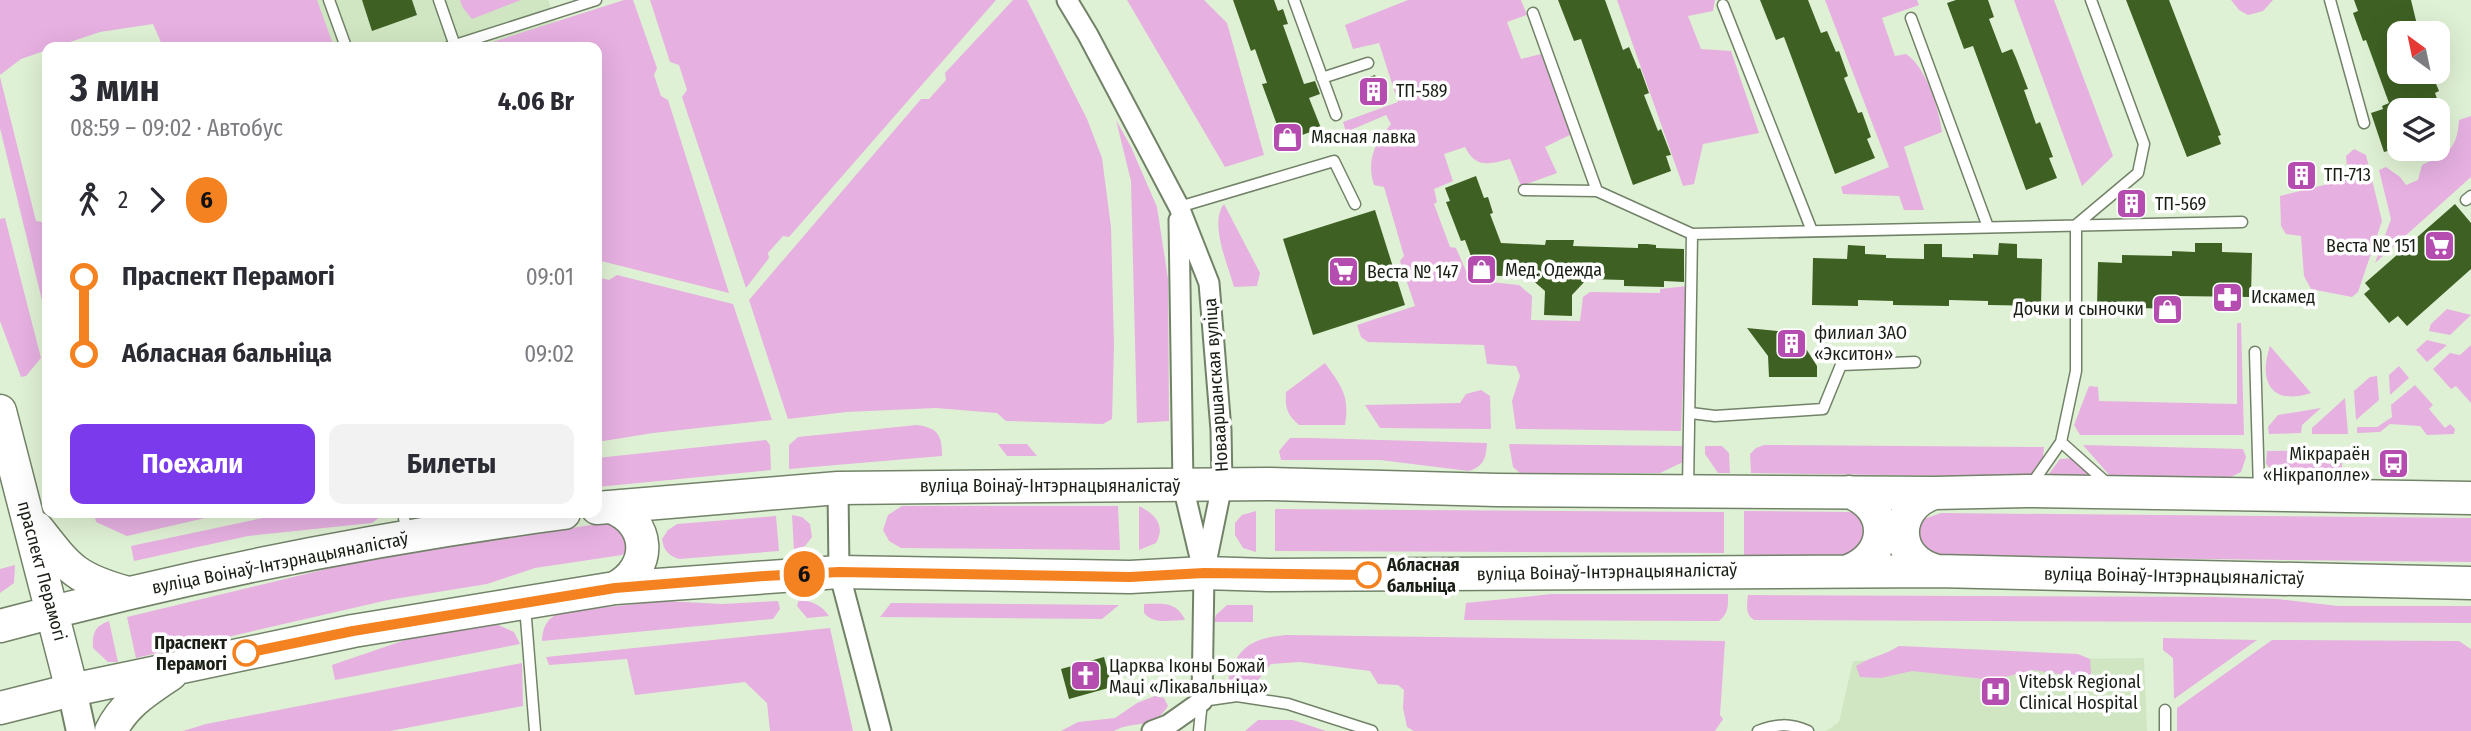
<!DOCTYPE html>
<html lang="ru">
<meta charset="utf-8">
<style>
:root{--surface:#fff;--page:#f2f2f3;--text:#2b2b33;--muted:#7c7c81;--accent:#7c3aed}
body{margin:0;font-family:"Fira Sans Condensed",sans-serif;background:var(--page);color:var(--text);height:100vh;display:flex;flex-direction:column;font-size:26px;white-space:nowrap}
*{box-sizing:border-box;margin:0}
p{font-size:23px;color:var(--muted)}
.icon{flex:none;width:38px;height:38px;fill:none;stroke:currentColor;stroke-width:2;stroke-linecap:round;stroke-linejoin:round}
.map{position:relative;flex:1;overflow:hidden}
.drawer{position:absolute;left:42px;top:42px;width:560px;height:476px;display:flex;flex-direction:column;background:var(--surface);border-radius:14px;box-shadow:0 7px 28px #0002}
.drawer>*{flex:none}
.badge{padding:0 14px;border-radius:23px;font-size:24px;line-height:46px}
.needle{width:46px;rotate:327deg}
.fabs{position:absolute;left:2387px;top:21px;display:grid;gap:14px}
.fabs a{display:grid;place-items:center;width:63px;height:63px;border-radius:14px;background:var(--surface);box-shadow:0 7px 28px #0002;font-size:35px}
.map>.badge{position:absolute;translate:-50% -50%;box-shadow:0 0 0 4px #fff}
.legs{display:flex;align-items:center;gap:10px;height:77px;padding:0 28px;font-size:23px}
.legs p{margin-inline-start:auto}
.headline{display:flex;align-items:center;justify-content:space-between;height:119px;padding:0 28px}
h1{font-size:38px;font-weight:700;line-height:52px}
.cta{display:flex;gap:14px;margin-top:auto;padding:14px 28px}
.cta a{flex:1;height:80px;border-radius:14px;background:var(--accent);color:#fff;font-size:28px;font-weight:700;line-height:80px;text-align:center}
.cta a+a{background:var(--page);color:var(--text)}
ul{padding:0 28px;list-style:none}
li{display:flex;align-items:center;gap:24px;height:77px;font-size:26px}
li i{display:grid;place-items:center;width:10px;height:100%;margin:0 9px;background:currentColor}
li i::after{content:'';width:18px;height:18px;margin:-9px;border:5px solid;border-radius:50%;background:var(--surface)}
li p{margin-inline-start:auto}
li:first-child i{background:linear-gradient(#0000 50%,currentColor 0)}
li:last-child i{background:linear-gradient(currentColor 50%,#0000 0)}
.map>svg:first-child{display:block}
.built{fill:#d0e6c2}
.green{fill:#e6b0e1}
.building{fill:#3e6123}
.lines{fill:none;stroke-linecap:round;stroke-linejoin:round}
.service-casing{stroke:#728268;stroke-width:13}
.minor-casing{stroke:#728268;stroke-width:23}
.secondary-casing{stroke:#728268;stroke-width:32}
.primary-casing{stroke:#728268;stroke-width:35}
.service{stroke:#fff;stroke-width:10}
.minor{stroke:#fff;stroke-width:19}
.secondary{stroke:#fff;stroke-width:28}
.primary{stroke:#fff;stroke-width:32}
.line-1-casing{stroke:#fff;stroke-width:16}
.line-1{stroke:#f58220;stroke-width:10}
.stop-1-dot{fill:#fff;stroke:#f58220;stroke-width:3.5}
.labels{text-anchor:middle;stroke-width:7;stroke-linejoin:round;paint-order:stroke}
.poi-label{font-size:18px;fill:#1a2016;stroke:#fff;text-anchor:start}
.street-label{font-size:18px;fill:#1a2016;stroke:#fff}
.stop-label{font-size:18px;font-weight:bold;fill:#1a2016;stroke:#fff;text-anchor:start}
</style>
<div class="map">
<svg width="2471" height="731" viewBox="0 0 2471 731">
<rect width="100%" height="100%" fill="#dff1d4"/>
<path class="built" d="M298,0H548L557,23L487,47H316Z
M2144,658L2147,731H1826L1839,722L1853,661Z"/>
<path class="green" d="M0,0H317L334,47H163L153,24L100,32L55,47H47V50L21,59L0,75Z
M460,0H521L472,19L463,8Z
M624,0H633L657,68L654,75L661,96L668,100L729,293L597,260V47H477Z
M650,0H996L789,237L783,236L768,253L769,258L746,288L682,97L687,90L679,65L670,62Z
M1013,0H1027L1087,119L1102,158L1111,227L1114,345L1112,419L1103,424L1006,421L997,413L936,408L846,412L788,419L749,300L921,99H929L946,80L945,73Z
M1127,0H1204L1227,23L1264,155L1225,167Z
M1408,0H1521L1527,15L1507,22L1521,59L1541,54L1572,134L1545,147L1557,173L1521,186L1510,159C1489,164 1476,169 1465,147L1444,154L1453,181L1434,189L1437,202L1434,204L1450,247L1456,248L1470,280L1519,285L1532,296L1531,320L1580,321L1583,297L1590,292L1660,293V289L1687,286L1681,431L1516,429L1512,401L1520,376L1516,366L1487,364L1484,345L1368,342L1361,337L1357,325L1415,306L1400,261L1404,256L1384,187L1374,185C1366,159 1375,144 1391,124L1386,115L1346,132L1343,122L1398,102L1379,43L1353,49L1345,25Z
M1617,0H1715L1713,11L1688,16L1701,49L1731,51L1759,133L1703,144L1694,184L1683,186Z
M1825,0H1917L1919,5L1882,18L1895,56L1906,54C1926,67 1939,108 1942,132L1904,147L1924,210H1904L1899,196L1843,194L1841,187L1889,167Z
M2014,0H2054L2113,156L2082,186Z
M2231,0H2273L2263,11L2248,15L2239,10Z
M0,77L36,221L47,223V321L0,128Z
M2471,116V177L2375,263L2391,219L2379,170L2386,167L2400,177L2406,185L2418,180L2422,165C2448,153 2457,150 2459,120Z
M1116,120L1131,147L1157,207L1168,279L1169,421L1137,423L1131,181Z
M2354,149L2366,155L2382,221L2358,292L2352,297L2311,289L2304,276L2301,236L2286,234L2281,226L2280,196L2348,179L2346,156Z
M1224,204L1260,273L1257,286L1234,287C1228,265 1209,223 1224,204Z
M5,218L41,358L26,376L21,377L0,321V219Z
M617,275L733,304L772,420L653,433L597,442V277L609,280Z
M2447,309L2471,315L2450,335L2429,331L2431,324Z
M2237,323H2241L2244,435H2080L2074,425L2089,386L2098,387L2099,401L2237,404Z
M2427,340L2447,345L2427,362L2416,350Z
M2471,345V403L2456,386L2451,389L2433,369L2450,353L2460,355Z
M2270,346L2311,393C2271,406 2258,381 2270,346Z
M1325,363C1341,386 1350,395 1345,425H1299C1287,415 1285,408 1286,392Z
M2399,366L2409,378L2390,395L2389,375Z
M2377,376L2379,400L2356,420L2354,391L2370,377Z
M2415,385L2433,405L2429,409L2445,428L2450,424L2455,429L2454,434L2427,435L2420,426L2390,424L2380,432L2357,433V427H2377L2392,417L2391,405Z
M1481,390L1490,396L1491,429L1380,428L1365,405L1460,403L1466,394Z
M2345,398L2348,434H2312V428Z
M2321,408L2302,425L2301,433L2269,434L2268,427L2278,415Z
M917,425C938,428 942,435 942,456L789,469V445L798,437Z
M1290,438H1312L1487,443C1486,458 1484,466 1469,471L1380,460H1281L1279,451Z
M766,440L770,445L771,470L597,487V458Z
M998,444H1027L1037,456H1007Z
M1509,444L1686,446L1683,462L1660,473H1520L1513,467Z
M1764,445L2044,447L2042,465L2028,477L1751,473L1750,454L1756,448Z
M2083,445L2243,449L2246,457L2241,472L2231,477L2110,476Z
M1705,446H1722L1729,453L1730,473H1718L1705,454Z
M2342,450V472L2279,478L2266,464L2267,451Z
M2075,458L2083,466L2088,476L2048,475L2060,459Z
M902,506H1118L1120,550L901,548L889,541L883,530L888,515Z
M1139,506C1155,514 1166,525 1156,543L1139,550Z
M1275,509L1724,512V553L1275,551Z
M1256,511V552L1243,548L1235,535V523L1242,515Z
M1744,511L1852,512L1865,522L1870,536L1849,555H1744Z
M94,513H227L127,536L96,522Z
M286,513H385L372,523L248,536L134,561L131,546Z
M1941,513L2471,518V562L1937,556L1920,547L1917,533L1924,519Z
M792,515L802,517L810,524L812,537L805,546L794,550Z
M776,516L779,551L679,559C668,555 664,551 662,539L668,530L677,524Z
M612,522L626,524L631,548L622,555L535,568L487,584L388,600L136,658L127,617L380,556Z
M15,565L14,583L0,593V569Z
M1552,594H1728C1728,606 1729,613 1719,621L1464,620L1466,603Z
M1748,595L2213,597L2277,599L2338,606H2471V623L1754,620C1745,614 1747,605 1748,595Z
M799,599C812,602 821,604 829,616L807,618L797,606Z
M664,601L722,604L778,601L780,609L773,619L542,641C543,626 547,619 560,612Z
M891,603L1118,605H1119L1102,619L880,617Z
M1144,604C1163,604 1176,601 1185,620C1171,620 1154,625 1144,613Z
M1227,605H1253V622H1214L1216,615Z
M109,621L118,662H108L93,648C92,633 95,626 109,621Z
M496,624L514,632L520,644L335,680L332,665L414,637Z
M830,628L853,731H770L767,703L745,682L635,695L627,659L549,665L546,657Z
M1286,635L1725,641L1720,715L1723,719L1715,731H1414L1407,727L1403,708L1404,690L1398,685L1378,684L1370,671L1300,662L1271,664L1258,680L1257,688L1236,686L1235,683L1228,681C1236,647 1253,638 1286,635Z
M2163,639V638L2257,640L2174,699L2173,658L2163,650Z
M2272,640L2459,641L2471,649V731H2177V708Z
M1899,646L2078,654L2090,659L2091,674L2081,677L2033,670L1993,680L1912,671L1881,678L1860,677L1856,666C1870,657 1885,655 1899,646Z
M522,663L523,706L390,731H183L206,724Z
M1155,696L1164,698L1168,706C1153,731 1132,720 1114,731H1061L1078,722L1115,718L1137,703Z
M1258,720H1293L1326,731H1245Z"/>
<path class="building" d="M362,0H412L417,15L372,31Z
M1233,0H1274L1278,11L1283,9L1288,24L1283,25L1304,84L1315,81L1320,94L1309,98L1321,128L1286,141L1280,124L1277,125L1262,84L1267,83L1255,49L1251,51Z
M1558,0H1605L1623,50L1629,47L1638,69L1640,68L1649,93L1644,95L1658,131L1661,129L1671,155L1666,156L1671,171L1633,185L1581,39L1574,41Z
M1760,0H1808L1821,33L1827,31L1836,52L1839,51L1848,76L1844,78L1858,113L1862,112L1871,137L1867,139L1875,158L1835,174L1784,37L1776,40Z
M1956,0H1988L1994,17L1989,19L2002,53L2012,49L2016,58L2028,89L2024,90L2036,124L2040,122L2053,157L2049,158L2057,178L2026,190L1973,46L1964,49L1947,3Z
M2126,0H2169L2221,135L2218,136L2221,144L2187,157Z
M2354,0H2411L2419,33H2399V72H2431L2439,91L2435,93L2440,107L2430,110H2399V148L2384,152L2371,113L2383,109L2382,106L2389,103L2366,40L2363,41L2353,13L2358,11Z
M1375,75L1385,101L1370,106L1360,80Z
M2310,161L2314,183L2292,188L2287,166Z
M1476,176L1484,198L1488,197L1493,213L1490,214L1501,243L1545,245L1546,240H1574L1573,246L1638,248V244H1647L1656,245V248L1684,249V282L1664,281V287L1624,286V280L1587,279L1572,295V316L1544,315L1545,291L1529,277L1478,275L1465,240L1461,241L1446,202L1450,201L1445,188Z
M2122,196H2144L2145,212L2119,213V199Z
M2455,204L2471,223V269L2407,326L2398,316L2389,323L2364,294L2370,289L2365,283Z
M1375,210L1405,305L1313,335L1283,239Z
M1999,243L2017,244V258L2042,259L2041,306L1988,305V301L1949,300V306L1893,305V301L1858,300V306L1812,305L1813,258L1847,259L1848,245L1865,246V254L1886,255V258L1924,259V244H1942V257L1973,258V254L1998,255Z
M2195,243H2222V252L2252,253L2251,297L2177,296V309L2097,307L2098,262L2122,263V255L2172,256V251L2195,252Z
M1747,328L1796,333L1817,366V377H1769L1768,356Z
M1104,657L1112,687L1069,699L1061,669Z"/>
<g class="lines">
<defs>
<path id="service" d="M329,0L346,47
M439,0L455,46
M1294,0L1336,115
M2330,0L2364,123
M1723,5L1812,231
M1533,13L1597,191
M1911,18L1988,227
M449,47L596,0
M1322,78L1368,63
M1524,190L1597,191L1692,234L2242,222
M2466,200L2471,196
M1179,207L1334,161L1355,204
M2255,352L2259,490
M1691,413L1715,416L1823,409L1841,365L1915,362
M2061,442L2108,484
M2031,485L2061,442L2076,371V225L2138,173L2144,144L2091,0
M1688,489L1692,234
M403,513L407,533
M525,606L535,731
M1199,731L1202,701L1237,696L1288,704L1372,731
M1758,731C1777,724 1789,723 1808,731
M2165,731V710"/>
<path id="minor" d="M1067,0L1088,35L1179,207L1209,283L1221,430L1222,485L1204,573L1202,701L1168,725L1152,731
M1179,220L1183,486L1202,566
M838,488L839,572L881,731"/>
<path id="secondary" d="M72,690L81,731"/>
<path id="primary" d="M0,411L72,690
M1934,493C1892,507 1892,560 1937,571
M611,507C651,522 653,568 615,588
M597,508L838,488L1269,484L1497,490L1934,493L2027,491L2471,498
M37,528C69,569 76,579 128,593
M1848,571C1890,556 1891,507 1849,492
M0,626C185,576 374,538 564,513
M0,708L72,690L353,631L615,588L839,572L1130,577L1204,573L1269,575L1937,571L2471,583
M111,731C124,704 146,691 171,674"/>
</defs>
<use href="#service" class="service-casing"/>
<use href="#minor" class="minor-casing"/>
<use href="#secondary" class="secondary-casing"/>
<use href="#primary" class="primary-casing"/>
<use href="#service" class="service"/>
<use href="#minor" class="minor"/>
<use href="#secondary" class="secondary"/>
<use href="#primary" class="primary"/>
</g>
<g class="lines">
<defs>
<path id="line-1" d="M246,653L353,631L615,588L765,576L839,572L1130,577L1204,573L1368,575"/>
</defs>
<use href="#line-1" class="line-1-casing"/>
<use href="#line-1" class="line-1"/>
</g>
<defs>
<symbol id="building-square" viewBox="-11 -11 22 22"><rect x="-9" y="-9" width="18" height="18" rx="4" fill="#b54caf" stroke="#fff"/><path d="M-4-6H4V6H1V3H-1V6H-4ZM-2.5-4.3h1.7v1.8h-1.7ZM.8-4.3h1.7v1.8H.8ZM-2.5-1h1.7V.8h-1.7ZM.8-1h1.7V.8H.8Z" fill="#fff"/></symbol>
<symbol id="shop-square" viewBox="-11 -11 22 22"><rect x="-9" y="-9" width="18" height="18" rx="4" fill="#b54caf" stroke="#fff"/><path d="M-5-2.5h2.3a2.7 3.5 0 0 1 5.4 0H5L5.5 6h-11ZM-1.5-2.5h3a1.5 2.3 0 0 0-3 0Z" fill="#fff"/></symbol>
<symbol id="supermarket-square" viewBox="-11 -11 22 22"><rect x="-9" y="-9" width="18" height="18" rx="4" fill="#b54caf" stroke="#fff"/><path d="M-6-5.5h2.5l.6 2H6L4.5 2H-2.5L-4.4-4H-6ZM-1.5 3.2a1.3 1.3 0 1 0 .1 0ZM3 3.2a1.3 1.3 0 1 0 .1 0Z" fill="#fff"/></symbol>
<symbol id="pharmacy-square" viewBox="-11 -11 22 22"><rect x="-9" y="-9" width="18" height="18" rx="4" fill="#b54caf" stroke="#fff"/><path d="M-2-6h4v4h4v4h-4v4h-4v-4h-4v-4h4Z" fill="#fff"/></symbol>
<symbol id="bus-square" viewBox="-11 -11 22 22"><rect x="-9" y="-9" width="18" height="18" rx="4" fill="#b54caf" stroke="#fff"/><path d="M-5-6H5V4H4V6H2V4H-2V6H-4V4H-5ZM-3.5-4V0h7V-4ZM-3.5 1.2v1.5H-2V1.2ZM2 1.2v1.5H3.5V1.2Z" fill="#fff"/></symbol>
<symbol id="church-square" viewBox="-11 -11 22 22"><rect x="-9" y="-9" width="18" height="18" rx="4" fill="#b54caf" stroke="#fff"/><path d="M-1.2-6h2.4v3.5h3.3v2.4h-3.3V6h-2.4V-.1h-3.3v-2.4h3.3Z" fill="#fff"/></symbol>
<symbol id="hospital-square" viewBox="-11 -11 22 22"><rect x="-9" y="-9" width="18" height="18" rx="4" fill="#b54caf" stroke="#fff"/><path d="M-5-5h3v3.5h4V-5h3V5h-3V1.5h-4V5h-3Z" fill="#fff"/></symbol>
</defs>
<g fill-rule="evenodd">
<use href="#building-square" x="1356" y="74" width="35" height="35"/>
<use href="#shop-square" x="1270" y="120" width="35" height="35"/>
<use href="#building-square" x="2284" y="158" width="35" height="35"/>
<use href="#building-square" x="2114" y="186" width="35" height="35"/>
<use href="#supermarket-square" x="2422" y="228" width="35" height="35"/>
<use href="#shop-square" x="1464" y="252" width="35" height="35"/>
<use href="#supermarket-square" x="1326" y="254" width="35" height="35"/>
<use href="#pharmacy-square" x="2210" y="280" width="35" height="35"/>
<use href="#shop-square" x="2150" y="292" width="35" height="35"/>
<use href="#building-square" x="1774" y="326" width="35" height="35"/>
<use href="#bus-square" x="2376" y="446" width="35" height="35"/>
<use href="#church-square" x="1068" y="658" width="35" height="35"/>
<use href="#hospital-square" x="1978" y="674" width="35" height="35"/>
</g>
<g class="stop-1-dot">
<circle cx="1368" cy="575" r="12"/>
<circle cx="246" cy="653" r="12"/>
</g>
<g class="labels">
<g class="poi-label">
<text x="1396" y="97">ТП-589</text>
<text x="1311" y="143">Мясная лавка</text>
<text x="2324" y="181">ТП-713</text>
<text x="2155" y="210">ТП-569</text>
<text x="2416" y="252" text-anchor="end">Веста № 151</text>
<text x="1505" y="276">Мед. Одежда</text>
<text x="1367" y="278">Веста № 147</text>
<text x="2251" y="303">Искамед</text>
<text x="2144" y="315" text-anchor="end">Дочки и сыночки</text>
<text x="1814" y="339">филиал ЗАО<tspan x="1814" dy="21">«Экситон»</tspan></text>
<text x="2370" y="460" text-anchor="end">Мікрараён<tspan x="2370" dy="21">«Нікраполле»</tspan></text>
<text x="1109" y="672">Царква Іконы Божай<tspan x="1109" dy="21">Маці «Лікавальніца»</tspan></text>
<text x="2019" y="688">Vitebsk Regional<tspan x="2019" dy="21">Clinical Hospital</tspan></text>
</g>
<g class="street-label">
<text transform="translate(1216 385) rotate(-94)" y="6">Новааршанская вуліца</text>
<text x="1050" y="492">вуліца Воінаў-Інтэрнацыяналістаў</text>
<text transform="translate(280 563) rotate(-11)" y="6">вуліца Воінаў-Інтэрнацыяналістаў</text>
<text transform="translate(42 571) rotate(75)" y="6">праспект Перамогі</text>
<text transform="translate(1607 572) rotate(-1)" y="6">вуліца Воінаў-Інтэрнацыяналістаў</text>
<text transform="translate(2174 576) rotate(1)" y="6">вуліца Воінаў-Інтэрнацыяналістаў</text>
</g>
<g class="stop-label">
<text x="1387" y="571">Абласная<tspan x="1387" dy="21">бальніца</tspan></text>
<text x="227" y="649" text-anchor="end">Праспект<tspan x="227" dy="21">Перамогі</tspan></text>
</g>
</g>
</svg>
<div class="fabs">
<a><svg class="needle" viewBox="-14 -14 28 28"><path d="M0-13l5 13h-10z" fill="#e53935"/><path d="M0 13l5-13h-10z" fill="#7c7c81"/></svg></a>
<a><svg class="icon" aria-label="layers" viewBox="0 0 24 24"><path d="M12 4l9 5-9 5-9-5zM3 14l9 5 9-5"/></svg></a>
</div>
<b class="badge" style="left:804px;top:574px;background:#f58220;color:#111">6</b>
<section class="drawer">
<div class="headline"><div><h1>3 мин</h1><p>08:59 – 09:02 · Автобус</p></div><b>4.06 Br</b></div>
<div class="legs"><svg class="icon" aria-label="walk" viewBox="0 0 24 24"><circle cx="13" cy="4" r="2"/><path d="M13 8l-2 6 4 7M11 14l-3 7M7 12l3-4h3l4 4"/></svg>2<svg class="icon" aria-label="forward" viewBox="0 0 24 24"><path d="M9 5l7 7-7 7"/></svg><b class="badge" style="background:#f58220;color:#111">6</b></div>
<ul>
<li><i style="color:#f58220"></i><b>Праспект Перамогі</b><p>09:01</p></li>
<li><i style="color:#f58220"></i><b>Абласная бальніца</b><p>09:02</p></li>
</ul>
<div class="cta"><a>Поехали</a><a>Билеты</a></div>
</section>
</div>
